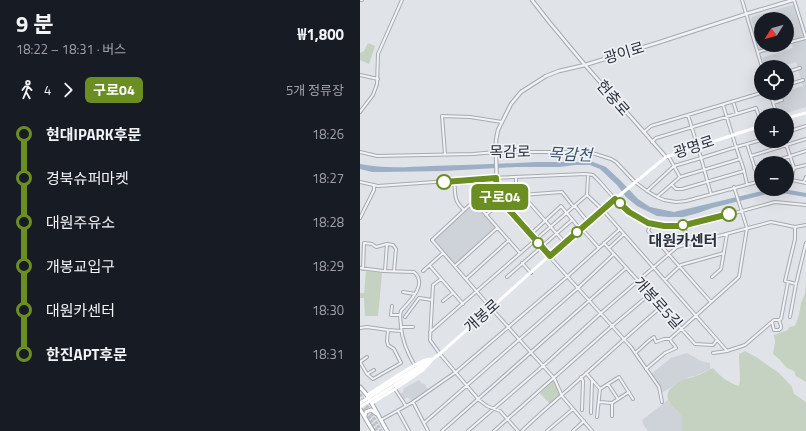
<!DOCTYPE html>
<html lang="ko">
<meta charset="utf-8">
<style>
:root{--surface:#171b24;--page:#20242c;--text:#f1f3f6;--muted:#9ea1a6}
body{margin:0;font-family:"Titillium Web","Noto Sans KR",sans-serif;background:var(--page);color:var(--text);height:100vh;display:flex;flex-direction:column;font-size:15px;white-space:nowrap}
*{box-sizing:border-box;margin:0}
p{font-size:13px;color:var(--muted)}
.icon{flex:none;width:22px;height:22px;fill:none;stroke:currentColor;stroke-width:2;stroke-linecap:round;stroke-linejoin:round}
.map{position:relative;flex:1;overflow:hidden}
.drawer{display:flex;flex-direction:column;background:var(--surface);width:360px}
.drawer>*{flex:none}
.badge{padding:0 8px;border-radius:6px;font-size:14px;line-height:26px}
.needle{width:26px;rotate:233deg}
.tools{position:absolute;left:394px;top:12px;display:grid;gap:8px}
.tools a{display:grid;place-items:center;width:40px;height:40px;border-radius:50%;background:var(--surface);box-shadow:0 4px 16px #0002;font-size:20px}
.map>.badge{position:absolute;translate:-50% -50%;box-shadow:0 0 0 2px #fff}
.legs{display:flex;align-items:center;gap:6px;height:44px;padding:0 16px;font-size:13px}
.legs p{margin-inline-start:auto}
.head{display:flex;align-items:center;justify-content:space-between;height:68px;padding:0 16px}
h1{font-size:22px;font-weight:700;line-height:30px}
ul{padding:0 16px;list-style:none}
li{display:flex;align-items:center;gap:14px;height:44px;font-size:15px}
li i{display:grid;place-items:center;width:6px;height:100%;margin:0 5px;background:currentColor}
li i::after{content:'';width:10px;height:10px;margin:-5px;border:3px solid;border-radius:50%;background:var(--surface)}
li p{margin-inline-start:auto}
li:first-child i{background:linear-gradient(#0000 50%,currentColor 0)}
li:last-child i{background:linear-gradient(currentColor 50%,#0000 0)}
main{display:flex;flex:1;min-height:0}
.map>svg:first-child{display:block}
.built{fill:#ced2d9}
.green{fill:#c5d1c1}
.water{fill:#9dafc5}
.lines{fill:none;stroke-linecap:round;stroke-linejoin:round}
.primary-tunnel{stroke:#bcbfc6;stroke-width:3;stroke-dasharray:3 1.5;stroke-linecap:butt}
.minor-casing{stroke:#a6aab2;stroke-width:4}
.tertiary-casing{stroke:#a6aab2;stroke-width:4.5}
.primary-casing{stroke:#a0a7b2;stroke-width:5}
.minor{stroke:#f2f3f6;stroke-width:2}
.tertiary{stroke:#f2f3f6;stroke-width:2.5}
.secondary{stroke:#fff;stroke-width:3}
.primary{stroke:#fff;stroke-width:3}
.secondary-bridge{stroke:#fff;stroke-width:3}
.line-1-casing{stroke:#fff;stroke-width:9}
.line-1{stroke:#6b8e23;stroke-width:6}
.stop-1-dot{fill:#fff;stroke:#6b8e23;stroke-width:2}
.labels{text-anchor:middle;stroke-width:3.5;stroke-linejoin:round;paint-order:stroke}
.street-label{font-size:15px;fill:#2a303e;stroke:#eff1f5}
.stop-label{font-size:15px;font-weight:bold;fill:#2a303e;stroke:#eff1f5}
.water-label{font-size:16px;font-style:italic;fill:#374e6e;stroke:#eff1f5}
</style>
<main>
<section class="drawer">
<div class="head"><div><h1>9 분</h1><p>18:22 – 18:31 · 버스</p></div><b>₩1,800</b></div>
<div class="legs"><svg class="icon" aria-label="walk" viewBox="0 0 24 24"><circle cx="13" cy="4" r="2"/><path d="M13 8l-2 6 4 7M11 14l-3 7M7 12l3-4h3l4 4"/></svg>4<svg class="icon" aria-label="forward" viewBox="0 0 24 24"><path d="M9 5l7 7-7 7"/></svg><b class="badge" style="background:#6b8e23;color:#fff">구로04</b><p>5개 정류장</p></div>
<ul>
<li><i style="color:#6b8e23"></i><b>현대IPARK후문</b><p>18:26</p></li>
<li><i style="color:#6b8e23"></i><span>경북슈퍼마켓</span><p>18:27</p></li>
<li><i style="color:#6b8e23"></i><span>대원주유소</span><p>18:28</p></li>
<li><i style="color:#6b8e23"></i><span>개봉교입구</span><p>18:29</p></li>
<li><i style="color:#6b8e23"></i><span>대원카센터</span><p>18:30</p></li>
<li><i style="color:#6b8e23"></i><b>한진APT후문</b><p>18:31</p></li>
</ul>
</section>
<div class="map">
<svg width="446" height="431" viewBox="0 0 446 431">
<rect width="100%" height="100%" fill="#e0e3e8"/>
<path class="built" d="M435,4L445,37L427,42V19H401V45H418L400,50L391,19L392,17Z
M446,39V107L420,115L414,95L422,93H427V91L443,86L436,62L419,67H405L402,58L433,48L432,43Z
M114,201L138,228L95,266L72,240Z
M327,353L341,361L350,363V369L335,376L329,377L319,382L300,394L299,387L290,375L311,358Z
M59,380L62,384L64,383L68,389L51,401L48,397L43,400L40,394L44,391L43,389Z
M308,400L309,402L321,416L323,423L322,431H288L283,424L282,420Z"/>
<path class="green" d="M8,43L15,46L9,64L0,60V53L4,51Z
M6,271L22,273L18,316H5L4,298H0V293H4Z
M446,281V382L436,376L434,371L427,368L419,359L413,354L415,342L414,335L428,330L429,327L435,326L439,315L441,303L445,294Z
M385,351L396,357L419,373L432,387L434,394L446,402V431H322C322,426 323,421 321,416C318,411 312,407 309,401C304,393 312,386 319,382C325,378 331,378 336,376C342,374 348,370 353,368C360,376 368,383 379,386L380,381L379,354Z
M194,379L200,396L190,404L180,393Z"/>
<path class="water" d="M176,162H233L246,167L261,181L278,199L290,207L314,212L410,189H423L446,193V197L422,193L407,194L352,208L338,213L323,217H308L297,216L277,206L266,197L257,185L240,169L230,165H215L200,167H156L84,171L24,172H12L0,169V164C24,169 47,167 71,166C106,165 141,164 176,162Z"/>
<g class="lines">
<path class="primary-tunnel" d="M0,394L21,431
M0,400L17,431"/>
<defs>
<path id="minor" d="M0,0H2
M382,0L402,67
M434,0L446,38
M427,43L446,38
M398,52L421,45
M427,72L440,68
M0,75L18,79
M427,85L443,80
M410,93L417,115
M373,101L377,114
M413,103L422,100
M363,105L376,147L387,144
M0,112L13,95L17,84L18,54L42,0
M284,132L291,126L401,93
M427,132L446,126
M425,141L434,168L431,180
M292,142L296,138L396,108L401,122
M0,152L17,156L113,154L136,152H229L251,159L256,162L275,182L287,191L297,197L304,200L316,202L326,201L401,181
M85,154L82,116L110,117L142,122
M391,156L446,139
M307,157H309L320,177
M409,163L446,151
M394,168L401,166
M434,168L446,165
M228,175L227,195L243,210L367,351
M156,177V186L158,190L205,243
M427,179L446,183
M94,181C96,195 93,200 104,210
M399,181L387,144L401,140
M0,182L18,186L131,178L225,174L233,175L239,181L255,199L269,212L288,223L304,226H321L345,221L415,202L446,205
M444,182L446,177
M312,185L316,189H322L384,171
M287,191L314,166L341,158L328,115
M351,194L341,158L376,147L384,170V171L387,184
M161,195L202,192L213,206H215L228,222
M297,197L320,177L380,159
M114,201L119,195L118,180
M126,215L142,202
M0,218L14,190V186
M291,224L288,231L351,302
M324,225L328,244
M435,227L446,225
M221,228L239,248
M171,234L201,206L220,229
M244,243L335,344L353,345L357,340
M249,248L264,234
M160,253L114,201L72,240L131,308L194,378L202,396L232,431
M189,256L271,347L299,387L302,402
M162,263L171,273
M70,266L103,304
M95,266L137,228
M0,268L23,271L54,272C68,284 50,301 41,311C39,317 41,321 41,327C42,341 48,354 55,366
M3,269L4,243L12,244L16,247L27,244L33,245L36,249L34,271
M25,271L27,244
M63,271L83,253
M147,277L212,220
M352,277L361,269L367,234
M81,279L73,285L70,340L80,354L119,400L127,406L140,411L158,431
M106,279L149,240
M305,280L321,265L364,253
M43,292L55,294
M83,301L93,293
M32,306L31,315H40
M45,317L59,298L72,300
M430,317L436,284
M412,322L414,330H419L421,328V326L419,320
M41,327H53
M0,328L7,327L28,330L41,331
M70,332L227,195
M275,353C282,348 287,341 294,337L296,342L304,339H310L379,277L387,228L374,187
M353,353L367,351L385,345L414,320H419L421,319L428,282
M0,362L7,374L13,379L41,363L34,349L28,345L27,341L28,330
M0,362L7,357
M286,369L305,353L316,348C314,344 311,343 310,339
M226,373L240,389L259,377L273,399
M7,374L14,370
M221,377L223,381L222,410
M248,384L258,399
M35,389L46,406
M53,402L68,431
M239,402L252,403
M252,403L269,392
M252,403V416
M38,411L49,431
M231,413L232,381
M237,417L240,389
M21,420L53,402L96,372L208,276L260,229
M64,423L218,288L254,254
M82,431L266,268
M108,431L183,366L241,313L317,247L411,222L435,227V239L425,281L436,284L446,243
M134,431L252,326L290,294
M162,431C175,418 189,406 203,394C236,365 268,335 301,307
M187,431L213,409
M213,431L224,421"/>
<path id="tertiary" d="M172,0L190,23L225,65L306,157
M189,256L142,202L137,190L136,155V140L138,130L151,104L161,92L186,76L199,71L225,65L297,43L386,14L433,0"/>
<path id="primary" d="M0,387L7,395L27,431
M0,409L13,431
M5,416L6,412L11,410L17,414"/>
</defs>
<use href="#minor" class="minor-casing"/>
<use href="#tertiary" class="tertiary-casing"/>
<use href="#primary" class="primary-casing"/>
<use href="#minor" class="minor"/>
<use href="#tertiary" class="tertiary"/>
<path class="secondary" d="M427,118L446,113
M33,382L70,360
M35,385L67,364
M7,395C20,388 60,358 71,359
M12,403L35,389L63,370L73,359L82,352L189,256L255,199L306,157L401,126"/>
<use href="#primary" class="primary"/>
<path class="secondary-bridge" d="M0,403L33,382
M0,407L35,385"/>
</g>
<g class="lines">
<defs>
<path id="line-1" d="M84,182L136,178L137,190L142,202L190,256L255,199L269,212L288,223L304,226H321L369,214"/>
</defs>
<use href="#line-1" class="line-1-casing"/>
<use href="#line-1" class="line-1"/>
</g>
<g class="stop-1-dot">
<circle cx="84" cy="182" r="7"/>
<circle cx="260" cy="203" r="5"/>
<circle cx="369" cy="214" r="7"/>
<circle cx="323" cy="225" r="5"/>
<circle cx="217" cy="232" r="5"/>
<circle cx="178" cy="243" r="5"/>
</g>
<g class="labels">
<g class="street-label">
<text transform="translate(264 53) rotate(-17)" y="5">광이로</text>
<text transform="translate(253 98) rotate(49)" y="5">현충로</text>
<text transform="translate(334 147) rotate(-18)" y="5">광명로</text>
<text transform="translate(150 152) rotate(-1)" y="5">목감로</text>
<text transform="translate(298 303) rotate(48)" y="5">개봉로5길</text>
<text transform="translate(122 316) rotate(-42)" y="5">개봉로</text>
</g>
<g class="stop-label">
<text x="323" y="246">대원카센터</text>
</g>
<g class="water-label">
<text transform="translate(210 154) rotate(2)" y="6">목감천</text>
</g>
</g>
</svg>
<div class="tools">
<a><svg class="needle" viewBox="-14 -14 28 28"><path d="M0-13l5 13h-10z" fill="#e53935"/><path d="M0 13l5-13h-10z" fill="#9ea1a6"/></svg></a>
<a><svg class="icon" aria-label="locate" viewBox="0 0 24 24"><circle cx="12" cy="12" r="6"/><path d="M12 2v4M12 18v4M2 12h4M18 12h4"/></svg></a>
<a>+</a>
<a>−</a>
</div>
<b class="badge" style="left:140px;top:197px;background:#6b8e23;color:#fff">구로04</b>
</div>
</main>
